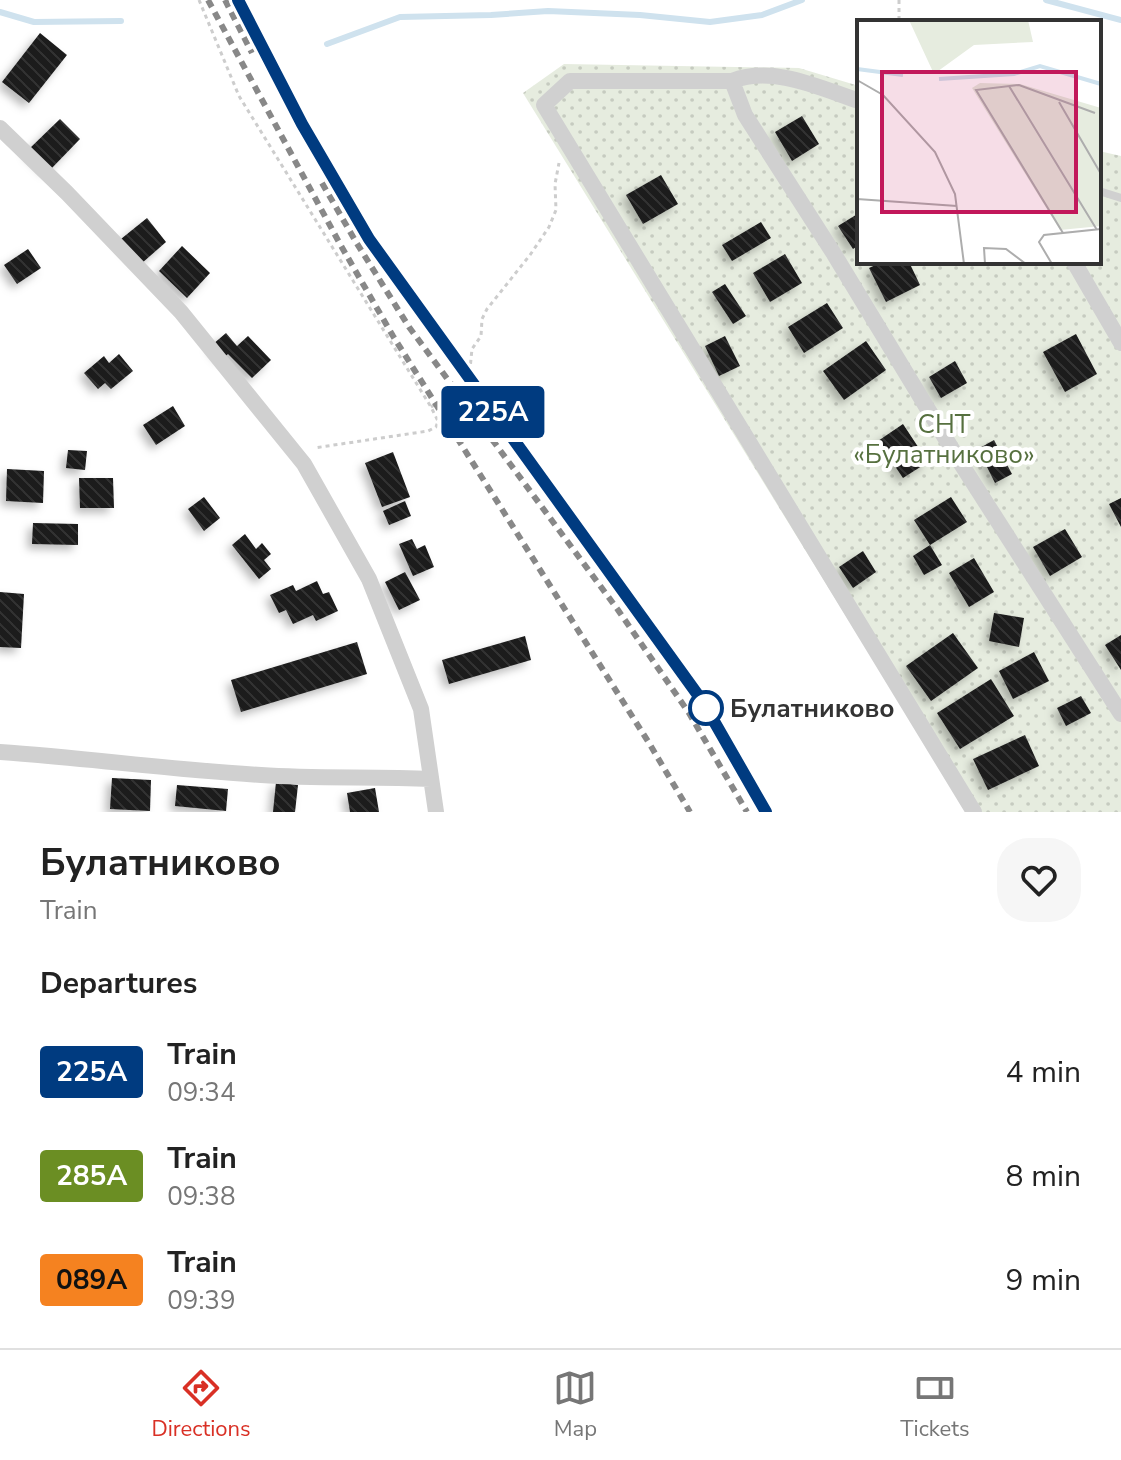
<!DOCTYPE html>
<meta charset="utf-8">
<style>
:root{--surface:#fff;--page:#f6f6f6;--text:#222;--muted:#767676;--line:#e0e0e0;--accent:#d93025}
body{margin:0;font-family:"Nunito Sans",sans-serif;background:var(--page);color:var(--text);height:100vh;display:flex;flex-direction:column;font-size:30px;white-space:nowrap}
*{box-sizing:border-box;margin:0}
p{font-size:26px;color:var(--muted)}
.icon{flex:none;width:44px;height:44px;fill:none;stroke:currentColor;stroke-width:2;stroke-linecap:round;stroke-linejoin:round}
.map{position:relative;height:812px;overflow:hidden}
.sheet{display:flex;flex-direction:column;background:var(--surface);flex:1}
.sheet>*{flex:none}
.badge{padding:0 16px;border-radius:6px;font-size:28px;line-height:52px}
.map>.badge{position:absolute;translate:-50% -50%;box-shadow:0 0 0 4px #fff}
h2{padding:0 40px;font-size:30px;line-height:72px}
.round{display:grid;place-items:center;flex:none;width:84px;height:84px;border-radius:32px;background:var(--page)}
.head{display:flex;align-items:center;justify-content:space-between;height:136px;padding:0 40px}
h1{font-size:38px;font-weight:700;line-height:60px}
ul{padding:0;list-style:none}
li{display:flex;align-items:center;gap:24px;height:104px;padding:0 40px}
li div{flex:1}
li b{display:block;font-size:30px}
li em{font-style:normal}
li .badge{min-width:88px;font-weight:700;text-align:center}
.tabs{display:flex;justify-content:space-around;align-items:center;height:112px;border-top:2px solid var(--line);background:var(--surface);font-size:22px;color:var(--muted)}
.tabs a{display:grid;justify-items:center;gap:4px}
.tabs .active{color:var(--accent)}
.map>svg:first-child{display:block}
.grass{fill:url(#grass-dots)}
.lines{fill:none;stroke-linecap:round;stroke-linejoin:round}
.stream{stroke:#cfe2ee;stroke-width:6}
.building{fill:url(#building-back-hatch);filter:url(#shadow)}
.path{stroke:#cdcdcd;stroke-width:3;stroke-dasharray:4 4;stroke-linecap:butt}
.service{stroke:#d0d0d0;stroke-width:8}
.minor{stroke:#d0d0d0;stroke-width:16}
.rail{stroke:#888;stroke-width:6;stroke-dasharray:8 6;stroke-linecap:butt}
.line-casing{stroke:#fff;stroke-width:18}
.line{stroke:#003b80;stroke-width:12}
.stop-dot{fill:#fff;stroke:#003b80;stroke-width:4}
.labels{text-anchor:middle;stroke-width:8;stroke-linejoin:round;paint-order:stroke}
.park-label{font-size:26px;fill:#56703f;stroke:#fff}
.stop-label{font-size:26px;font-weight:bold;fill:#333;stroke:#fff;text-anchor:start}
.inset-river{fill:none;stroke:#cfe2ee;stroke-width:4}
.inset-road{fill:none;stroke:#adadad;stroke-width:2}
.view{fill:#c2185b;fill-opacity:0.15;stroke:#c2185b;stroke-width:4}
.inset-edge{fill:none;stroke:#333;stroke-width:4}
</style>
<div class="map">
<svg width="1121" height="812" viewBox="0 0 1121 812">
<defs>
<pattern id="grass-dots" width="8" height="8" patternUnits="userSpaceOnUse" patternTransform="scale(2)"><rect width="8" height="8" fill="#e6ecdf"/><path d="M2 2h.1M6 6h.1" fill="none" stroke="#c6cbc0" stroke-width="1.8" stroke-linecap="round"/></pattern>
<pattern id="building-back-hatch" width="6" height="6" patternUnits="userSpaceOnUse" patternTransform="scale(2)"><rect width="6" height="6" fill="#1a1a1a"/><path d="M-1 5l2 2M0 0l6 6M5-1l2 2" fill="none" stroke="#333"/></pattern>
<filter id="shadow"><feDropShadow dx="-5" dy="5" stdDeviation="4" flood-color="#0004"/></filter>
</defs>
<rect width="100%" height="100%" fill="#fff"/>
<path class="grass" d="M564,64L799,68L859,86V262H1099V151L1121,156V812H967L523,93Z"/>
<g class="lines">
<path class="stream" d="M1046,0L1121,20
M0,12L34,22L121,21
M327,44L400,17L491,15L548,11L640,15L710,22L762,15L802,0"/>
</g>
<path class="building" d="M40,33L67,55L29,103L2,82Z
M802,116L819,144L792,161L775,132Z
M60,119L80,139L49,171L28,150Z
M661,175L678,204L643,224L626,195Z
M859,213V245L853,249L838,226Z
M147,218L166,242L142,263L121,239Z
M761,222L771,238L732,261L722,245Z
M182,246L210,273L187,298L159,271Z
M28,249L41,268L17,284L4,265Z
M785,254L802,283L770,302L753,273Z
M882,262H909L920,285L886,302L869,268Z
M725,284L746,316L733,324L712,292Z
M827,303L843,328L804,353L788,327Z
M226,333L237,346L248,336L271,360L252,378L228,354L223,358L212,345Z
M1076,334L1097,374L1065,392L1043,352Z
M725,336L740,366L719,376L705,346Z
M866,341L886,370L844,400L823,371Z
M119,354L133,371L111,389L105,383L98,389L84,373L104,356L109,363Z
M955,361L967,383L941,398L929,377Z
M173,406L185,426L156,445L143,425Z
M903,424L928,462L903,478L878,441Z
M994,440L1012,474L995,483L978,449Z
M68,450L87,451L85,470L66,468Z
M393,452L410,497L382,507L365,463Z
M7,469L44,471L43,503L6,501Z
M79,478H113L114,508H80Z
M204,497L220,518L204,531L188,509Z
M951,497L967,522L930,545L914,520Z
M1121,498V527L1109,504Z
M405,501L411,516L389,525L383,511Z
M33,523L78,524V545L32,544Z
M1065,529L1082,557L1050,576L1033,547Z
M245,534L256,549L262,543L271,554L264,560L271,569L259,579L232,545Z
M412,539L417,549L425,545L434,567L413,576L399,544Z
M930,545L942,565L924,575L913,556Z
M863,551L876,572L853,588L839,567Z
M974,558L994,592L969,607L949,573Z
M405,572L420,600L399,610L385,582Z
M317,581L323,594L329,592L338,611L316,621L313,615L293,624L286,610L279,613L270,595L293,585L296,591Z
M0,592L24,594L21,648L0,647Z
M994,613L1024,618L1019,647L989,641Z
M953,633L978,668L931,701L906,666Z
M1121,635V670L1105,645Z
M525,636L531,660L449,684L442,660Z
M357,642L367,674L241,712L231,680Z
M1034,652L1049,681L1013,699L999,671Z
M991,679L1014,716L960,749L937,713Z
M1081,696L1091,713L1066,726L1057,708Z
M1025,735L1039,766L988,790L973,759Z
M112,778L151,780L150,811L110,809Z
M276,782L298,785L295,812H273Z
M177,785L228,789L226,811L175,806Z
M375,788L379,812H350L347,793Z"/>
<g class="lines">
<path class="path" d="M199,0L239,96L431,407L438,421L436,427L428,431L314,448
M899,0V22
M450,395L469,379L472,349L481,336L482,319L487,309L530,255L549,227L556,210L555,184L559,163
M431,407L441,401"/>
<path class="service" d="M1099,191L1121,198"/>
<path class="minor" d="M732,81L745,115L834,254L958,459L1121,714
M859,101C820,88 773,65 732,81H570L544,105L974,812
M0,128L67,193L181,312L304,464L369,579L421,709L436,812
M1074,262L1121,343
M0,752C87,758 174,770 261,775C318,779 375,776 431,779"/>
<path class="rail" d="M208,0L340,244L393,336L649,743L690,812
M225,0L252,53
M238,0L302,124L369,239L703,702L766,812
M322,183L356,242L409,327L618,610L689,713L747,812"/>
</g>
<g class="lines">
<defs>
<path id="line" d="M238,0L302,124L369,239L703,702L766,812"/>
</defs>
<use href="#line" class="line-casing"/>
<use href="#line" class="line"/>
</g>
<circle class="stop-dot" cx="706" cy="708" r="16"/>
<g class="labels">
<g class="park-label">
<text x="944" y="433">СНТ<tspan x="944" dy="30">«Булатниково»</tspan></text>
</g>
<g class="stop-label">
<text x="730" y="717">Булатниково</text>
</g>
</g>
<g transform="translate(857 20)">
<rect width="244" height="244" fill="#fff"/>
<path d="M123,63L163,64L244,88V206L203,210L115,68Z" fill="#e6ecdf"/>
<path d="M52,0H171L176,22L117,25L77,54Z" fill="#e6ecdf"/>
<path class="inset-river" d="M0,49L46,55M82,59L157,54L183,46L244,64"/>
<path class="inset-road" d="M0,60L26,75L78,132L98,174L107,244M152,66L240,210M202,82L244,154M0,179L100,186M206,213L119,70L162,65L238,93M128,244L127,228L149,229L169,244M195,244L182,222L187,215L244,209"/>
<path class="view" d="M25,52H219V192H25Z"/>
<rect width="244" height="244" class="inset-edge"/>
</g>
</svg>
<b class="badge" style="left:493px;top:412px;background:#003b80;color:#fff">225А</b>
</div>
<section class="sheet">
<div class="head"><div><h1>Булатниково</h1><p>Train</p></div><a class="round"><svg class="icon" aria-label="heart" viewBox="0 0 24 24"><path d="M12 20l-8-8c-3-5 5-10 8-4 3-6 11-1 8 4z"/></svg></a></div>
<h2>Departures</h2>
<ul>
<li><span class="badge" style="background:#003b80;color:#fff">225А</span><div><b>Train</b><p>09:34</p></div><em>4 min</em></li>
<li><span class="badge" style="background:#6b8e23;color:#fff">285А</span><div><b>Train</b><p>09:38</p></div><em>8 min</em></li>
<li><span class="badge" style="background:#f58220;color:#111">089А</span><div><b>Train</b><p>09:39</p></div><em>9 min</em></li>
</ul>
</section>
<nav class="tabs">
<a class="active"><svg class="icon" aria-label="directions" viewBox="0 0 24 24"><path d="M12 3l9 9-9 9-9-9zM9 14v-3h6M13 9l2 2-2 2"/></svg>Directions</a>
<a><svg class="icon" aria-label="map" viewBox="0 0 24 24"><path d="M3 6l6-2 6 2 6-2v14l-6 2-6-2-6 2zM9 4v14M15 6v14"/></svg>Map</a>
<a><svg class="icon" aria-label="tickets" viewBox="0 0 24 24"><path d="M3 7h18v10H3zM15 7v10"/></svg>Tickets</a>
</nav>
